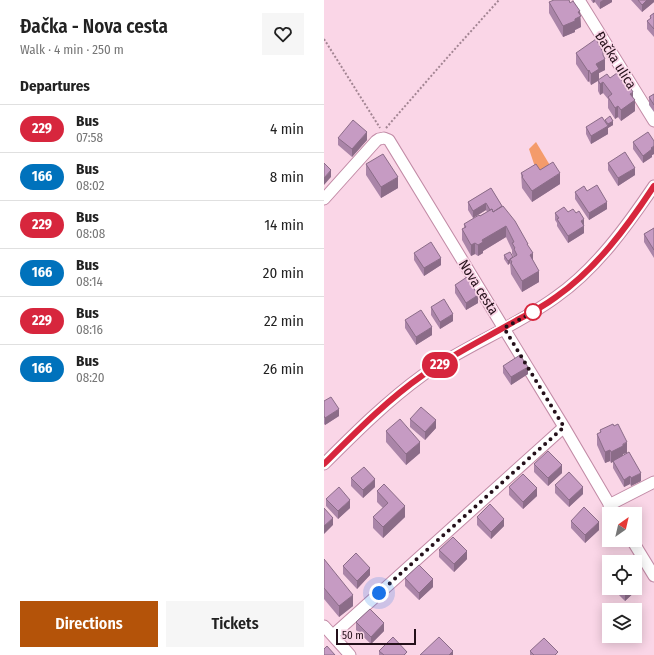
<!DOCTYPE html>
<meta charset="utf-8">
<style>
:root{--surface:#fff;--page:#f6f6f6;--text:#222;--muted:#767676;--line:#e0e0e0;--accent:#b45309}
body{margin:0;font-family:"Fira Sans Condensed",sans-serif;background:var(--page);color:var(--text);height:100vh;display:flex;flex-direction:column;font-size:15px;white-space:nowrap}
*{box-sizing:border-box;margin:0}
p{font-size:13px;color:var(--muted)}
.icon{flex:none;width:22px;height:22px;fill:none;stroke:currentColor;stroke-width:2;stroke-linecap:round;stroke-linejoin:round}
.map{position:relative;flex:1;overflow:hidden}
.details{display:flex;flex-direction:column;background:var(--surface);width:324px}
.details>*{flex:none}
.badge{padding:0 8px;border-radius:13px;font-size:14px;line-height:26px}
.needle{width:26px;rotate:34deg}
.controls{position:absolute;left:278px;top:507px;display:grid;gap:8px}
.controls a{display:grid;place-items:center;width:40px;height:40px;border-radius:0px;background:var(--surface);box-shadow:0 2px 10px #0003;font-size:20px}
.scale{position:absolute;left:12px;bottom:10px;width:80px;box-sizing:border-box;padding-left:4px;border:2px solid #24101a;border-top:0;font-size:11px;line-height:14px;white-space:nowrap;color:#24101a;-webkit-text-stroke:3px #fad6e7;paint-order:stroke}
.you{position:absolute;width:20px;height:20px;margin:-10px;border:3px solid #fff;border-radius:50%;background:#1a73e8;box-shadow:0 0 0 6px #1a73e833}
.map>.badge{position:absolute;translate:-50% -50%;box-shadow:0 0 0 2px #fff}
h2{padding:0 20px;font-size:15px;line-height:36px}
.round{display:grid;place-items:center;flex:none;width:42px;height:42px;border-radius:0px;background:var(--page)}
.summary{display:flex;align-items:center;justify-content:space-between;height:68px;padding:0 20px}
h1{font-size:19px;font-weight:600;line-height:30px}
.action{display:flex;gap:8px;margin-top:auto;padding:8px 20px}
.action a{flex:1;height:46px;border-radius:0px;background:var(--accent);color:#fff;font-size:16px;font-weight:600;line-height:46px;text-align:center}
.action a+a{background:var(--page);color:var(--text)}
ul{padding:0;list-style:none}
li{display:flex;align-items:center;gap:12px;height:48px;padding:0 20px;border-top:1px solid var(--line)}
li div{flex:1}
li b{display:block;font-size:15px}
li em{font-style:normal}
li .badge{min-width:44px;font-weight:700;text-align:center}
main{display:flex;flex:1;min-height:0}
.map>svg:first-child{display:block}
.green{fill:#f49b6b}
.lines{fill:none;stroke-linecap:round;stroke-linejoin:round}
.minor-casing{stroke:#c28ba6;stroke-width:13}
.path{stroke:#a38593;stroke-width:2;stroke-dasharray:2 2;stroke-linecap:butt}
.minor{stroke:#fff;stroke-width:11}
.wall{fill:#aa85a8}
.shaded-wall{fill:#8b6c88}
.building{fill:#c69bc3;stroke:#8b6c88}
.line-casing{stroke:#fff;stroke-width:9}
.line{stroke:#d7263d;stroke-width:6}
.walk{stroke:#24101a;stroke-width:4;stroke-dasharray:0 7.2}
.stop-dot{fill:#fff;stroke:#d7263d;stroke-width:2}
.labels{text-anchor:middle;stroke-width:3.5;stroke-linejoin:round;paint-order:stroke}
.street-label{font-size:14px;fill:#24101a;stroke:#fad6e7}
</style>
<main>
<section class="details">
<div class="summary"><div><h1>Đačka - Nova cesta</h1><p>Walk · 4 min · 250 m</p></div><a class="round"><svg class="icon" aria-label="heart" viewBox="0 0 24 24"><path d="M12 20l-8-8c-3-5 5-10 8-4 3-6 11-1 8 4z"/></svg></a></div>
<h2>Departures</h2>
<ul>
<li><span class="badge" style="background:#d7263d;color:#fff">229</span><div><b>Bus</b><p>07:58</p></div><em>4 min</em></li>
<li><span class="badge" style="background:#0072bc;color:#fff">166</span><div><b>Bus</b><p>08:02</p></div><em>8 min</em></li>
<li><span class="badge" style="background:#d7263d;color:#fff">229</span><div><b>Bus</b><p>08:08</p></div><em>14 min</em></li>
<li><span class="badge" style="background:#0072bc;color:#fff">166</span><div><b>Bus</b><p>08:14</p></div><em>20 min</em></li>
<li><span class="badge" style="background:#d7263d;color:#fff">229</span><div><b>Bus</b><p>08:16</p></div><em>22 min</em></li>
<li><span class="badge" style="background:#0072bc;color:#fff">166</span><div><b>Bus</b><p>08:20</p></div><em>26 min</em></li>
</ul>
<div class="action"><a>Directions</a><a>Tickets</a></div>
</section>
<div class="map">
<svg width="330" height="655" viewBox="0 0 330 655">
<rect width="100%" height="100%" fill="#fad6e7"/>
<path class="green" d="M212,142L230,172L213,173L205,149Z"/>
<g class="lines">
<defs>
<path id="minor" d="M255,0L330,121
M0,199L52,141L55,139L60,138L65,140L240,427L291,514
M0,464C31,433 63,401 99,375C141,346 191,327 232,297C272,269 303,226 330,186
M285,505L330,482
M308,540L330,576
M0,626L26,655
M9,635L240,427"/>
</defs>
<use href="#minor" class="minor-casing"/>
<path class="path" d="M0,39L56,128
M62,128L122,59L175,0"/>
<use href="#minor" class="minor"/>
</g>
<path class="wall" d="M267,0H288V2L276,9L271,2L269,3Z
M307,0H330V2L318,12Z
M225,2L246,3L256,15L257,27L251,30V32L239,37L225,13Z
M330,13V37L323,29V21L326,19V16Z
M252,53L279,56L281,70L275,73V79L286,78L309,98L311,111L297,121L294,117L291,119L284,108V99L279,93L276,95L274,91V81L267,85L265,81L264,82L252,64Z
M330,94V112L325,105V97Z
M281,120L289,125L284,128V134L267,144L262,134V127L281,121Z
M14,138L43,140L28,157L14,145Z
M330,141V154L328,155V157L319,163L309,149V142Z
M284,163L311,175L294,186L284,170Z
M42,164L74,188L57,198L42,175Z
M216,170L236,184L208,202L198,188L197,173Z
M167,188L178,206L204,246L215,282L198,292L187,274L186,263L184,265L180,259V255L189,257H190L188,254V250L182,237L159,251V253L154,256L151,254L147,256L138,240V229L140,228V224L163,212L162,210L149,218L144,210V202Z
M263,191L283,209L265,220L251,199V192Z
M244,212L252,213L260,225V233L244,243L233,226V223L231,220V213Z
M330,228V258L320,242V234Z
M90,253L117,265L100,276L90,260Z
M131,285L154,303L142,310L131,293Z
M107,307L129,321L116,329L107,315Z
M81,320L108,335L92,345L81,328Z
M179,366L204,374L187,385L179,373Z
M0,401L15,416L1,425L0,424Z
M86,419L112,428L101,440L86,427Z
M276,430L303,453L299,454V455L317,481L307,486L306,484L300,487L289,468V461L287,463L286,461L281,463L273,445V434L276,433Z
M62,431L96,453L82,465L62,442Z
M210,464L238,473L224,486L210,472Z
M27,478L51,487L39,498L27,486Z
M231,485L259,494L245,507L231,493Z
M185,487L213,496L199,509L185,495Z
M53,491L81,517L59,538L49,528V517L59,508L53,502Z
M2,499L26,508L14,519L2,506Z
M153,517L180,526L167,539L153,525Z
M247,521L275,530L261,543L247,528Z
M115,550L143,559L130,572L115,557Z
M0,559L29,606L15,617L0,599Z
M19,566L46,575L33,589L19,574Z
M81,578L109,587L95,600L81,586Z
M288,588H315L301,601Z
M32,622L60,631L47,644L32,630Z
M55,651L83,655H55Z
M206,651L234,655H206Z"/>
<path class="shaded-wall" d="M269,0H271V2L269,3Z
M279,0H288V2L276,9V2Z
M323,0H330V2L318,12V5Z
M256,11L257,27L251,30V32L239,37V26L251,19L254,12Z
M279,52V60L281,59V70L275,73V80L267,85V74L272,64L279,55Z
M265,70V81L264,82V71Z
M279,82V93L276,95V84Z
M309,92V101L311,100V111L297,121V110L306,94Z
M294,106V117L291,119V108Z
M289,121V125L284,128V134L267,144V136L284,126V124Z
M43,132V140L28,157V149Z
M330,146V154L328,155V157L319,163V156Z
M311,168V175L294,186V178Z
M7,170V177L0,185V178Z
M236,173V184L208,202V191Z
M74,177V188L57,198V187Z
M283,202V209L265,220V213Z
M162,203V210L149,218V211Z
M260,219V233L244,243V236L257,221Z
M182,226V237L159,251V253L154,256V245L158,240Z
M151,243V254L147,256V245Z
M209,253V264L206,255Z
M117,258V265L100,276V268Z
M186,259V263L184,265V261Z
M215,271V282L198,292V281Z
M154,295V303L142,310V303Z
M129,314V321L116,329V322Z
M108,327V335L92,345V337Z
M204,367V374L187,385V377Z
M15,409V416L1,425V418Z
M112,420V428L101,440V432Z
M96,442V453L82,465V454Z
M303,442V453L299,454V457L287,463V452Z
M286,450V461L281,463V452Z
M238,465V473L224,486V478Z
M317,473V481L307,486V478Z
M306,476V484L300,487V480Z
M51,479V487L39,498V490Z
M259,487V494L245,507V500Z
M213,488V496L199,509V502Z
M26,500V508L14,519V511Z
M81,506V517L59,538V527Z
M9,518V525L0,534V526Z
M180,519V526L167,539V532Z
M275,522V530L261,543V535Z
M143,551V559L130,572V564Z
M46,568V575L33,589V581Z
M109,579V587L95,600V593Z
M315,580V588L301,601V594L307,588H311V584Z
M29,595V606L15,617V606Z
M60,623V631L47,644V637Z
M129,651V655H125Z"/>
<path class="building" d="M230,0H245L246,3L249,1L256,11L254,12L257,16L251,19V21L239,26L225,2Z
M314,0H323L318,5Z
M330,13V29L323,21L327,18L326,16Z
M272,39L279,52V55L281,59L272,64L275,69L267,74L265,70L264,71L252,53Z
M293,73L304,89L306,87L309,92L306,94L311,100L297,110L294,106L291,108L284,97L288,94L279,82L276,84L274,80L283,74L286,78Z
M330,94V105L325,97Z
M286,116L289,121L284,124L281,120Z
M278,117L284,126L267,136L262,127Z
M29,120L43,132L28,149L14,138Z
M324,132L330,141V146L327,148L328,149L319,156L309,142Z
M301,152L311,168L294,178L284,163Z
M59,154L74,177L57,187L42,164Z
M229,162L236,173L208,191L198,177L199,176L197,173L212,164L216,170Z
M0,163L7,170L0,178Z
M273,185L283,202L265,213L251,192L260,186L263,191Z
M167,188L178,206L169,212L168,209L166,210L162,203L149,211L144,202Z
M179,206L191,221L204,244H203L209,253L206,255L215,271L198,281L187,263L188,262L186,259L193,255L190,249L191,248L188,243L190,242L182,226L158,240L159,242L154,245L151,243L147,245L138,229L142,227L140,224L155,215L156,216L168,209L169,212Z
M240,207L244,212L249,209L252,213L255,211L260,219L257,221L260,226L244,236L233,219L235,218L231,213Z
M330,228V250L320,234Z
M107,242L117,258L100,268L90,253Z
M186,252L189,257L184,261L180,255Z
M143,277L154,295L142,303L131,285Z
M120,299L129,314L116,322L107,307Z
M97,310L108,327L92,337L81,320Z
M196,355L204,367L187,377L179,366Z
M7,397L15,409L1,418L0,416V401Z
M97,407L112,420L101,432L86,419Z
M76,419L96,442L82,454L62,431Z
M289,424L290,426L294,424L303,442L299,444V446L287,452L286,450L281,452L273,434L277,432L276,430Z
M224,451L238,465L224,478L210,464Z
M305,452L317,473L307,478L306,476L300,480L289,461Z
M40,467L51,479L39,490L27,478Z
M245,472L259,487L245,500L231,485Z
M199,474L213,488L199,502L185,487Z
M60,484L81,506L59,527L49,517L64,503L53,491Z
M15,487L26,500L14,511L2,499Z
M166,504L180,519L167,532L153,517Z
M260,507L275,522L261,535L247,521Z
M0,508L9,518L0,526Z
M129,537L143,551L130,564L115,550Z
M32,553L46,568L33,581L19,566Z
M0,559L29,595L15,606L0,588Z
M95,565L109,579L95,593L81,578Z
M311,576L315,580L311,584Z
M296,588H307L301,594Z
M46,609L60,623L47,637L32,622Z
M69,637L83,652L80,655H60L55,651Z
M115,637L129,651L125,655H96Z
M220,638L234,652L231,655H210L206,651Z
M3,646L11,655H0V649Z"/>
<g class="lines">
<defs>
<path id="line" d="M0,464C31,433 63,400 99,375C129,354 162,338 193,320C207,313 220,306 232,297C272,269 303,227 330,186"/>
</defs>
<use href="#line" class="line-casing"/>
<use href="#line" class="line"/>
<path class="walk" d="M55,593L240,427L180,328L209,312"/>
</g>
<circle class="stop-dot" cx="209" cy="312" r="8"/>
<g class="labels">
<g class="street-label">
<text transform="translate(292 60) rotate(58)" y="5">Đačka ulica</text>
<text transform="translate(155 287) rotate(58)" y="5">Nova cesta</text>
</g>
</g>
</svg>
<div class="controls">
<a><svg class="needle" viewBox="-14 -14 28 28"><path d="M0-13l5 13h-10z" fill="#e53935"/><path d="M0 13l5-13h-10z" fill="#767676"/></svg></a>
<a><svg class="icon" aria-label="locate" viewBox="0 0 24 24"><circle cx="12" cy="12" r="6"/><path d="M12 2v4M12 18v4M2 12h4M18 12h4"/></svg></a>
<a><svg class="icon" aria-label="layers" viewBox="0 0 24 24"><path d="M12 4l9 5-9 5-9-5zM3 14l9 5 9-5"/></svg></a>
</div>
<div class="scale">50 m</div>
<div class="you" style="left:55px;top:593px"></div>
<b class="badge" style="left:116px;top:365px;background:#d7263d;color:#fff">229</b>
</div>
</main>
